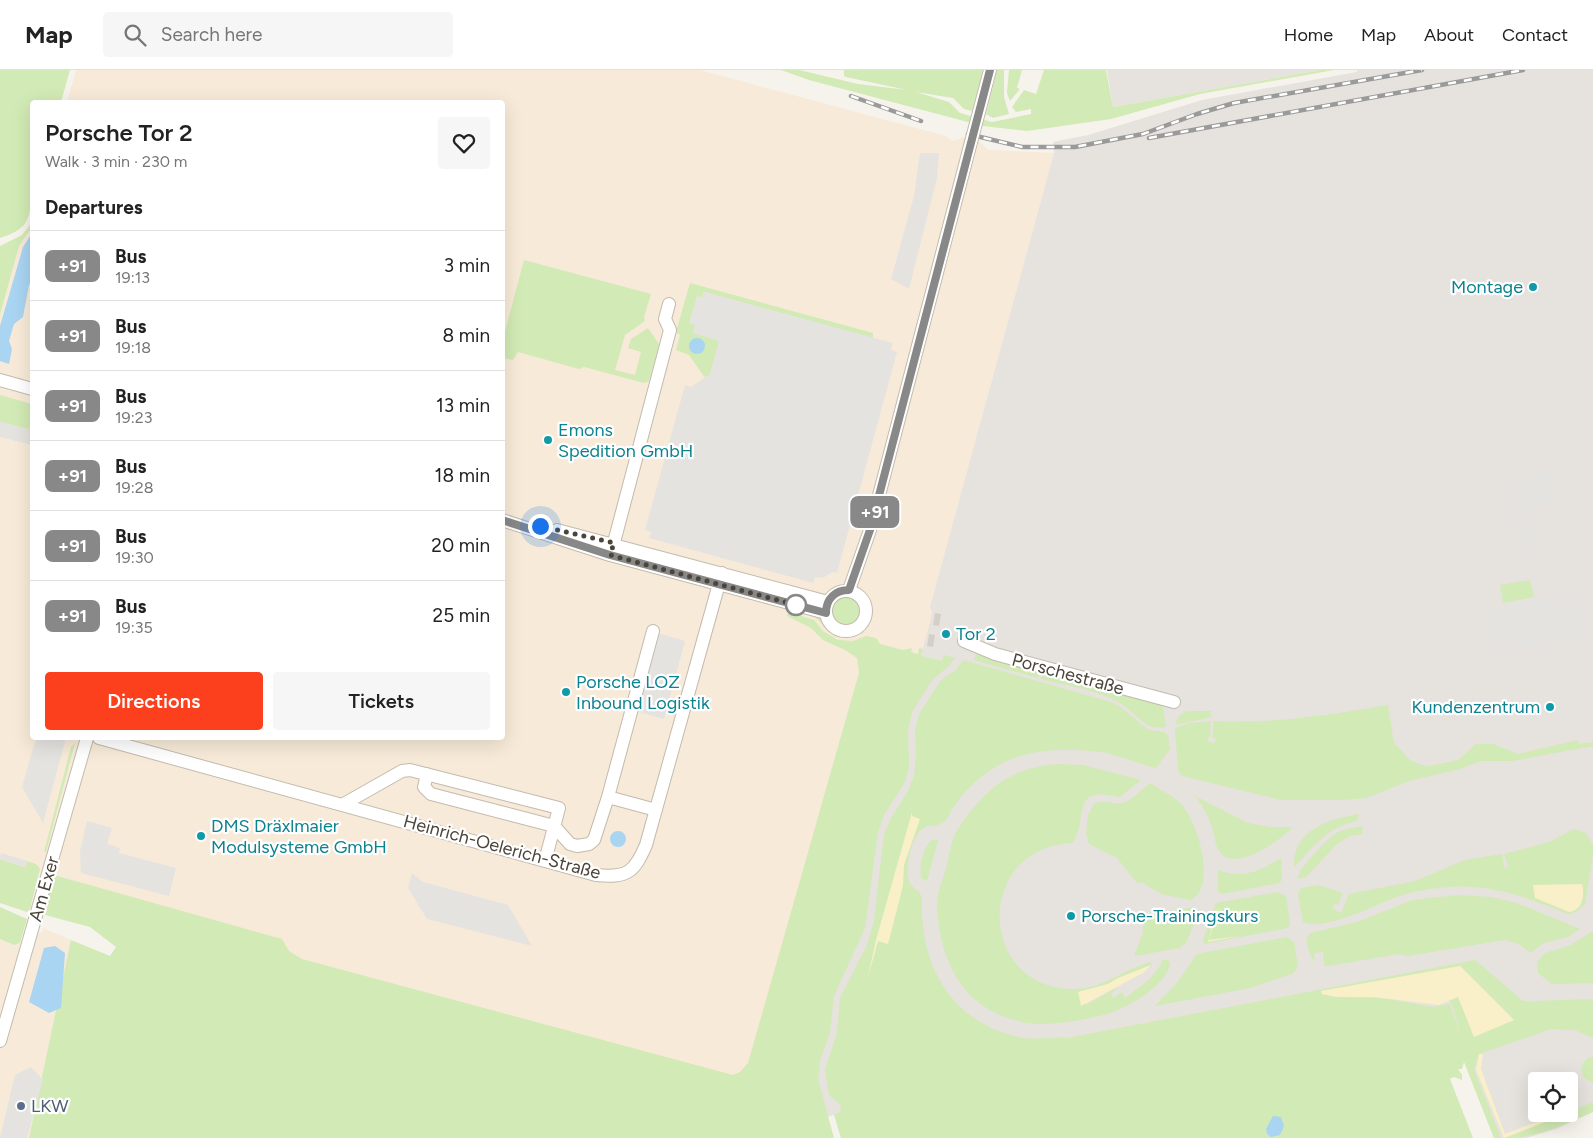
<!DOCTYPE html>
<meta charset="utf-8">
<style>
:root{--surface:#fff;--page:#f6f6f6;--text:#222;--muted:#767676;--line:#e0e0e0;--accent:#fc3f1d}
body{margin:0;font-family:Figtree,sans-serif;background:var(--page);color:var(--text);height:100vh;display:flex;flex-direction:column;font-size:19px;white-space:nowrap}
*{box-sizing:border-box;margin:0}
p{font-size:16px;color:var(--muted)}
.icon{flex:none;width:28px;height:28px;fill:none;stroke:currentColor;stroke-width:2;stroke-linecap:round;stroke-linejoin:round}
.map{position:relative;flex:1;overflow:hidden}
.sheet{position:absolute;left:30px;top:30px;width:475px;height:640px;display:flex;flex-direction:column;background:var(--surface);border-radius:5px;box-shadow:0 5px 20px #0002}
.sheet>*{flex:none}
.badge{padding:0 10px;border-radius:8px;font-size:18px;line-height:32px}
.buttons{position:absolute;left:1528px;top:1002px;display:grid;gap:10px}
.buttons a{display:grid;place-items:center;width:50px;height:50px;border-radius:5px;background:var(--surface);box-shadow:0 5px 20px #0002;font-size:25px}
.you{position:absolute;width:25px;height:25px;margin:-12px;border:4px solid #fff;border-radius:50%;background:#1a73e8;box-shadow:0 0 0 8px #1a73e833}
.map>.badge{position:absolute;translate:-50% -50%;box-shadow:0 0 0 2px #fff}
h2{padding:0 15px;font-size:19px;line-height:45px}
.round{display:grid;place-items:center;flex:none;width:52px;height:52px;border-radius:5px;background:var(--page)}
.head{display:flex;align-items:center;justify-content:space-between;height:85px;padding:0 15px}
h1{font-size:24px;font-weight:600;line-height:38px}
.button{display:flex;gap:10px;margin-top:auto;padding:10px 15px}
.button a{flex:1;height:58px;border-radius:5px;background:var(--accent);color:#fff;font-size:20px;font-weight:600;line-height:58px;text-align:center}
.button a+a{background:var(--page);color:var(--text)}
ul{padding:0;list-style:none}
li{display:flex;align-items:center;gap:15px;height:70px;padding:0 15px;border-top:1px solid var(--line)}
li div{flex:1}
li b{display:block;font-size:19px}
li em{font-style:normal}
li .badge{min-width:55px;font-weight:700;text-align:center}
header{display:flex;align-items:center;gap:30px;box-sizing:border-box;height:70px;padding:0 25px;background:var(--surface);border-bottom:1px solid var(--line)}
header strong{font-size:24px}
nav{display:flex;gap:28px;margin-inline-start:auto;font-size:18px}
.search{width:350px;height:45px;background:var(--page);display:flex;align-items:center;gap:12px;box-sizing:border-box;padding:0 18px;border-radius:5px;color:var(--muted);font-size:19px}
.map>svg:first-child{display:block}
.commercial{fill:#f7ead8}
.industrial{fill:#e6e2dd;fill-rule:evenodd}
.green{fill:#d2eab5;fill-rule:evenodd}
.sand{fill:#f9efc9}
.parking{fill:#e5e3e0}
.water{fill:#a9d4f2}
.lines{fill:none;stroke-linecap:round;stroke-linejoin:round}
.minor-tunnel{stroke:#d4d0c8;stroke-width:12;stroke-dasharray:12 6;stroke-linecap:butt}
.minor-casing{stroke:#c2bbae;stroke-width:14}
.minor{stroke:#fff;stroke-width:12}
.rail-casing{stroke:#9a9a9a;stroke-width:4.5}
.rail{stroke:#fff;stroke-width:2.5;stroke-dasharray:8;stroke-linecap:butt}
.minor-bridge-casing{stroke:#c2bbae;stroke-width:14;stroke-linecap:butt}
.minor-bridge{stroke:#fff;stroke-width:12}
.line-casing{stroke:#fff;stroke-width:11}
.line{stroke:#888;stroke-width:8}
.walk{stroke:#4b4439;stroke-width:5;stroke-dasharray:0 9}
.culture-dot{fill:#0f9aa8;stroke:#fff;stroke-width:2}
.stop-dot{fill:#fff;stroke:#888;stroke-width:2.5}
.service-dot{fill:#5c6f8a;stroke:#fff;stroke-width:2}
.labels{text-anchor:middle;stroke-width:4.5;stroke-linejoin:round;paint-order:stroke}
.culture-label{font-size:18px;fill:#0d838f;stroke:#fff;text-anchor:start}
.street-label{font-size:18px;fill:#4b4439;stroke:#fff}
.service-label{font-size:18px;fill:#4e5e75;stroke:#fff;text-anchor:start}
</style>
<header>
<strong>Map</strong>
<div class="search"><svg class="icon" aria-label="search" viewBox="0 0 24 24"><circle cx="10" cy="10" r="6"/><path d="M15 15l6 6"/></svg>Search here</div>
<nav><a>Home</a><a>Map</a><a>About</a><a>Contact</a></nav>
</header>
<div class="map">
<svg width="1593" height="1068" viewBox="0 0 1593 1068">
<rect width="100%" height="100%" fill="#f6f3ec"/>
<path class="commercial" d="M76,0H700L946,66L952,71L965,67L979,71L988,80L1054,83L930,537L932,542L928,560L787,1058L302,889L289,881L54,805L37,861L42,863L43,858L71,870L66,956L30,1068H0V869L14,875L21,873L40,803L0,789V245L19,176L32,157V668H502V32H67Z"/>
<path class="industrial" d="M1107,0H1321L1113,37Z
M1357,0H1593V1042L1556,1059L1526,1068H1494L1447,947L956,1011L787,1058L928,560L932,542L930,537L1054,83L1053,72L1088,65L1202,30L1357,2ZM1536,1011H1569V1044H1536Z"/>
<path class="green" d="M0,0H70L61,32H32C32,59 39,137 24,155C17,162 9,165 0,168Z
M781,0H799L858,14L907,20L846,7L844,6V0H983L972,41L964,39L953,28L916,22L949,32L960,43L992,52L1031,44V39L1016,42L1012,37L1024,20L1036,24L1044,0H1106L1113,37L1321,0H1334L1200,24L1111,49L1027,61L983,56L809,10Z
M997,0H1004V27L1009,44L993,48L986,44Z
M1009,0H1022L1017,18L1020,19L1010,31L1007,23Z
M30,155L32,157L19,176L0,245V176L22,165Z
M524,190L651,224L644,247L645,251L625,265L615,300L635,305L641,282L628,278L631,269L648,258L659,274L649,311L644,313L584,297L579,299L518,282L513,290L503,288V269Z
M690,213L873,263V268L704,222L702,228L697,226L695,255L721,266L710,304L715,322L689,285L676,280L680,265L676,262Z
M0,325L32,334V360L0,352Z
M1530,510L1534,527L1503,533L1500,515Z
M830 541a16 16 0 1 1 32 0a16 16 0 1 1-32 0Z
M788,542L814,550L823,561L838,570L853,571L866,566L876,568L880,574L903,580L912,578L911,582L918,584L919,578L923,579L921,586L942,591L944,585L955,588L950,595L932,610L912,642L908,661L909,696L905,712L884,745L878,762L865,858L834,926L830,962L820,991L818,1009L834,1068H29L71,870L110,886L116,877L90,857L45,845L43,842L54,805L282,869L289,881L302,889L733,1005L740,1002L748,993L859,603L857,588L845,580L823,570L811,558L787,546Z
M810,545L820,546L829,560L840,565L865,562C852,569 835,572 825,558C820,552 818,548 810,545Z
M976,584L1040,601L1038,608L974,590Z
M963,590L1111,632L1122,638L1148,660L1164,662L1168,665L1170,679L1156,698C1135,693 1113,682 1091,681C1047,677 1005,682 972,715C966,721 960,727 955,735C951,739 949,747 945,751C939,756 935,755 928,756C915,759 909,783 908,794C904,824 923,815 922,832C920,896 952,952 1018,967C1035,971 1051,966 1067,968L1475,890L1523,931C1535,931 1547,937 1561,938L1539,934L1534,931L1593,929V968L1575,960L1551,959L1479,984L1474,1000L1501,1068H1494L1464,992L1462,999H1458L1462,1005V1010L1454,1007L1450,1009L1473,1068H841L834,1045L841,1041L840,1034L829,1025L825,1000L837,963L840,928L867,875L874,851L884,764L891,748L908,721L914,706L916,687L915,661L919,644L941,610L956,600ZM1460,896L1514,950L1474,966L1458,927L1449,930L1453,937L1462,969L1450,934L1433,937L1382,928L1336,927L1322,924Z
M1043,602L1163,635L1166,657C1145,661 1139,646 1123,635C1100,620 1067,616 1041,609Z
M1388,635L1394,673L1410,690L1421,695L1430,696L1458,690L1476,674H1493L1518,684L1578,670L1579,674L1593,672V676L1512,691H1480L1460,699L1409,711L1366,728L1343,730H1281L1182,706L1178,700L1175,658L1190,653L1211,651L1210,665L1207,671L1214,673L1216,668L1212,667L1214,651C1272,654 1330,645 1388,635Z
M1186,641H1211V647L1175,655L1179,646Z
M75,673L46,782H44L71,677Z
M1058,694L1083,695L1141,710L1120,727L1100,724L1089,727C1077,739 1084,759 1072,773C972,778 978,921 1075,919C1102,919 1125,899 1150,892L1152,895L1118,908L1108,914L1078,922L1086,935L1118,917L1111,924L1113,928L1122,922L1125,927L1121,931L1150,909L1162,893L1161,890H1168L1170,895C1163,919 1121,942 1099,946C1075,951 1051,956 1028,953C966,943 941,896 937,839C936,826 942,811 946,799C949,786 951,770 958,759C983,721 1010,697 1058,694Z
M1151,713C1161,721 1173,725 1182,735C1198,753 1217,816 1191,830L1161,824L1141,812L1137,813L1117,788L1089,774L1086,762L1088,745L1094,734C1105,728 1115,737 1125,732C1135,728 1142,718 1151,713Z
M1195,726L1248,753L1271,757H1293C1281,770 1235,803 1220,782C1215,776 1215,767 1213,760C1209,747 1203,736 1195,726Z
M1359,744L1357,751C1327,757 1315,776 1294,797C1293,760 1328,749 1359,744Z
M1362,756L1363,764L1350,766L1337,774L1306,807L1297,809C1299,798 1325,771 1335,764C1343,759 1353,758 1362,756Z
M1574,759L1586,763L1593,775V784L1585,834L1576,842L1568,844C1529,828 1492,814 1449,817C1432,818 1413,821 1397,827C1375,835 1323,862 1303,852L1298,824L1301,818L1319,815L1343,823L1338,835L1335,833L1332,838L1341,843L1349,824L1415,811L1465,790L1502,784L1504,797L1506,798L1508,796L1504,784L1549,772Z
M932,770H938L927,811L921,808C919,797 923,777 932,770Z
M1281,788L1282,810L1279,813L1222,824L1218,821V800C1241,810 1262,800 1281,788Z
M0,789L25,797L27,791L36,794L40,799L30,839L27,842L0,833Z
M1278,822L1286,826L1290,854L1288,858L1204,874L1203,870L1216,833Z
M1458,825L1491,827L1517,833L1580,859L1568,867L1544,873L1530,883L1519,874L1505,870L1408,886L1398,884L1329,896H1324L1323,882L1314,883L1315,892L1310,885L1306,870L1310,863L1357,852L1413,830Z
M0,837L27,849L20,873L14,875L0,869Z
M1188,838L1194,839L1197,846L1186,873L1180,878L1134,886L1142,866L1145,846Z
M1593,861V913L1552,914L1538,903L1537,892L1545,883L1571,875Z
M1287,867L1294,872L1298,896L1294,903L1250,918L1155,936L1177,913L1197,884Z
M1593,987V1013L1583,1007L1581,997L1586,989Z
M1593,1032V1042C1561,1055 1540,1068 1504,1068L1545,1052L1544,1049L1550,1045L1569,1044V1042Z"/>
<path class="sand" d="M912,742V746L920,749L904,795L903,816L888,874L878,871L867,911L876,870Z
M1582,814C1585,825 1583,840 1569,842L1535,828L1533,815Z
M1223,837L1218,840L1209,870L1241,866L1208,872L1217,840Z
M1151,895L1143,903L1081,936L1078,922L1108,914L1118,908Z
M1460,896L1514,950L1474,967L1458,927L1439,935L1374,927H1336L1322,924L1321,921Z
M1479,984H1483L1481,999L1505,1064L1544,1049L1545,1052L1504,1068L1476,1000Z"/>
<path class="parking" d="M920,83H939L937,108L909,219L891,209L914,126Z
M704,222L893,273L891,280L897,282L837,503L832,502L823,508L815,507L813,513L649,468L651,462L645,460L685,315L691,317L710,304L719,271L693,263L695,255L689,253L697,226L702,228Z
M0,352L32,360V375L0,367Z
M1554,401L1559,431L1531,436L1539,482L1519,486L1506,409Z
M1575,523L1582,531L1587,562L1583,568L1495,585L1488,579L1483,548L1488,539Z
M657,563L685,571L664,649L635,641Z
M36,668H66L43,753L22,717Z
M87,751L112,758L107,774L120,778L119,783L176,798L169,826L81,803L80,781Z
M1,783L27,791L26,797L0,789Z
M412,803L423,812L508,835L532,876L427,849L408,818Z
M31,997L43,1010L27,1068H0L15,1005Z"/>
<path class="water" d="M32,163V209L29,215L23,247L14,254L9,271L12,279L9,294L0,291V256L23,177Z
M689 276a8 8 0 1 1 16 0a8 8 0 1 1-16 0Z
M610 769a8 8 0 1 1 16 0a8 8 0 1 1-16 0Z
M55,876L65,883L61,938L49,943L29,932L44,878Z
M1273,1046L1281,1047L1284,1056L1280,1065L1271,1067L1267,1064L1266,1059Z"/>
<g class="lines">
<path class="minor-tunnel" d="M934,549L940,550
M928,570L934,571"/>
<defs>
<path id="minor" d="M979,42L990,0
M0,310L32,319
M502,450L610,485L826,543
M557,460L828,532
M612,480L670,260L665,249L669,234
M849,520L870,460L971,72
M826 541a20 20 0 1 1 40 0a20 20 0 1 1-40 0Z
M653,561L608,727L656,740
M964,571L995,584L1174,632
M99,668L596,805C627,808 634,803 646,775L722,503
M427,704L424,717L431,724L554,756L570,774L577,776L589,774L594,770L608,727
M342,735L402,701L410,700L559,738L545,791
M0,971L87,668"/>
</defs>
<use href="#minor" class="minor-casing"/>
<use href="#minor" class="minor"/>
<defs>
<path id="rail" d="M851,26L921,51
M968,64L1022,77H1075L1143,64L1197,44L1234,33L1422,0
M1149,68L1523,0"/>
</defs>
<use href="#rail" class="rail-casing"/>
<use href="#rail" class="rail"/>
<defs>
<path id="minor-bridge" d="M971,72L979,42"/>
</defs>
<use href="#minor-bridge" class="minor-bridge-casing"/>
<use href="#minor-bridge" class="minor-bridge"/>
</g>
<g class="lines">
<defs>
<path id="line" d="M502,450L610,485L826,543C826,529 835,520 849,520L870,460L990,0"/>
</defs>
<use href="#line" class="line-casing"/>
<use href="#line" class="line"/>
<path class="walk" d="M540,456L614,473L610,485L796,535"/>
</g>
<g class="culture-dot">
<circle cx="1533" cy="217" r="5"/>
<circle cx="548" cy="370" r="5"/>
<circle cx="946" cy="564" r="5"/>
<circle cx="566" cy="622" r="5"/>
<circle cx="1550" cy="637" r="5"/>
<circle cx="201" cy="766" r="5"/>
<circle cx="1071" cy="846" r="5"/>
</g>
<circle class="stop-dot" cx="796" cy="535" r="10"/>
<circle class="service-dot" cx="21" cy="1036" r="5"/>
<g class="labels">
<g class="culture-label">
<text x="1523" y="223" text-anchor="end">Montage</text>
<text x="558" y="366">Emons<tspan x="558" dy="21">Spedition GmbH</tspan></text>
<text x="956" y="570">Tor 2</text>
<text x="576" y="618">Porsche LOZ<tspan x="576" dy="21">Inbound Logistik</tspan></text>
<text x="1540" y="643" text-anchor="end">Kundenzentrum</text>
<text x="211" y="762">DMS Dräxlmaier<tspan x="211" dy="21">Modulsysteme GmbH</tspan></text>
<text x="1081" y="852">Porsche-Trainingskurs</text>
</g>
<g class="street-label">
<text transform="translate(1068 604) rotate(15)" y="6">Porschestraße</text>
<text transform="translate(502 777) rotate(15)" y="6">Heinrich-Oelerich-Straße</text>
<text transform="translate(44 819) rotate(-74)" y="6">Am Exer</text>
</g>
<g class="service-label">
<text x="31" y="1042">LKW</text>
</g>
</g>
</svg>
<div class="buttons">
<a><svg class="icon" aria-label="locate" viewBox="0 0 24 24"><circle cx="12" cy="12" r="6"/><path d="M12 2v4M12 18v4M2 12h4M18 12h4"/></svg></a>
</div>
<div class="you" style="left:540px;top:456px"></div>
<b class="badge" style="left:875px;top:442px;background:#888;color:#fff">+91</b>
<section class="sheet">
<div class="head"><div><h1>Porsche Tor 2</h1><p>Walk · 3 min · 230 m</p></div><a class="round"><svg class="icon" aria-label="heart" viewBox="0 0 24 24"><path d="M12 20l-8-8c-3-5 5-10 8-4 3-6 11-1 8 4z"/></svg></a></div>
<h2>Departures</h2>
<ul>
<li><span class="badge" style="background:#888;color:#fff">+91</span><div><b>Bus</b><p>19:13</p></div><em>3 min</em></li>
<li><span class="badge" style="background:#888;color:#fff">+91</span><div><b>Bus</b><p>19:18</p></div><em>8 min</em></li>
<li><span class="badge" style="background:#888;color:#fff">+91</span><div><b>Bus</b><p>19:23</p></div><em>13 min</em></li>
<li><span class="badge" style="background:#888;color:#fff">+91</span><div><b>Bus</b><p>19:28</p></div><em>18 min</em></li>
<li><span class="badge" style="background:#888;color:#fff">+91</span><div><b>Bus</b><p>19:30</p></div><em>20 min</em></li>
<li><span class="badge" style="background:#888;color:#fff">+91</span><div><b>Bus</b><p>19:35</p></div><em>25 min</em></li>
</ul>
<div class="button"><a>Directions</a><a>Tickets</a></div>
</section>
</div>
